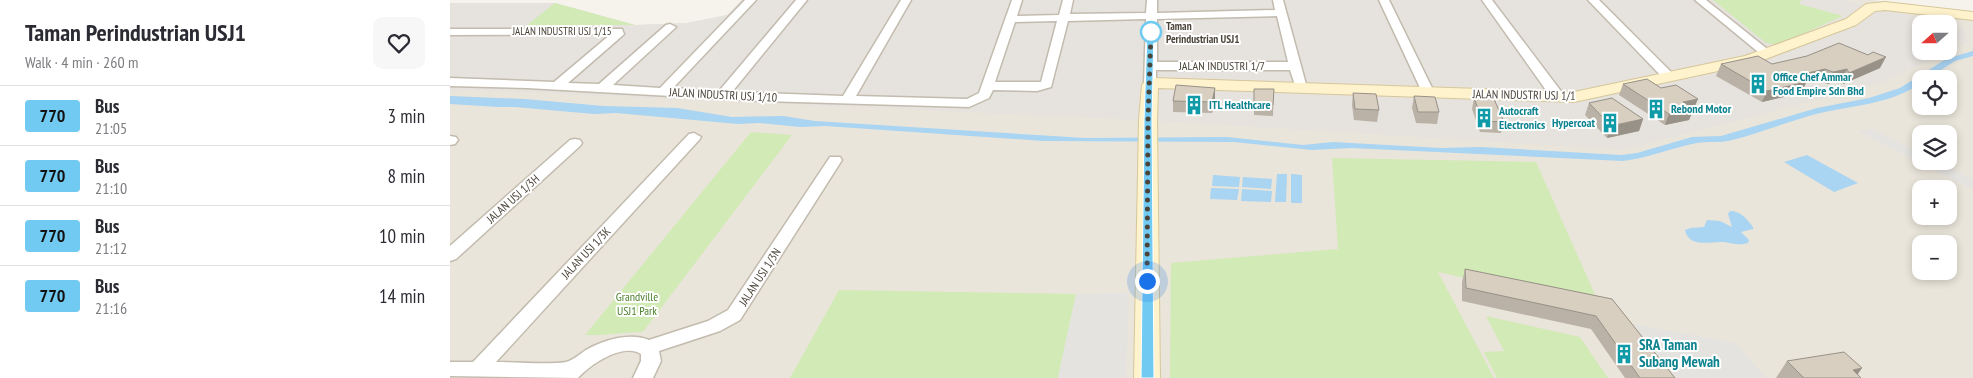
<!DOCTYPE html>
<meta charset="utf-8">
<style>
:root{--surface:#fff;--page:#f7f7f7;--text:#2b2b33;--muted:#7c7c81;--line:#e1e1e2}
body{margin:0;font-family:"PT Sans Narrow",sans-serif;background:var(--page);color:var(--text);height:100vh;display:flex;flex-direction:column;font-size:19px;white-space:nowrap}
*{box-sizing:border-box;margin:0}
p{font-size:16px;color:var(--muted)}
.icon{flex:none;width:28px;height:28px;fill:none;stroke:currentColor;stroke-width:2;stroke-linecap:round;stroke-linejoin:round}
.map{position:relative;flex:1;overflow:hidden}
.drawer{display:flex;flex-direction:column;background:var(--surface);width:450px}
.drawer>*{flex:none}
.badge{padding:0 10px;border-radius:4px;font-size:18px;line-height:32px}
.needle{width:32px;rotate:249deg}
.tools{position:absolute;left:1462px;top:15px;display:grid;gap:10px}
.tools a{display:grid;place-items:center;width:45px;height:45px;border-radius:10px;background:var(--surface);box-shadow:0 2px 8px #0003;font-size:25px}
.you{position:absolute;width:25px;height:25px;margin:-12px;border:4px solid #fff;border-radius:50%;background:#1a73e8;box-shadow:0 0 0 8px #1a73e833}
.map>.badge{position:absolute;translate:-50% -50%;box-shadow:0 0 0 2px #fff}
.round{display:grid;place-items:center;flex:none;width:52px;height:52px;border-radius:10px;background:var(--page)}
.head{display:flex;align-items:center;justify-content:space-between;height:85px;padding:0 25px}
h1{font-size:24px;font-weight:700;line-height:38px}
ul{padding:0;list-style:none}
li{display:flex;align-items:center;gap:15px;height:60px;padding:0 25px;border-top:1px solid var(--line)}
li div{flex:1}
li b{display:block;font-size:19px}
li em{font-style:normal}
li .badge{min-width:55px;font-weight:700;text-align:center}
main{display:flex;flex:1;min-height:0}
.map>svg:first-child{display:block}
.residential{fill:#eae5da;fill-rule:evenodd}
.industrial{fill:#e6e2dd}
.green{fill:#d2eab5}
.parking{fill:#e5e3e0}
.water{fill:#a9d4f2}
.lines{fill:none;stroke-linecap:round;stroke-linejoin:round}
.street-casing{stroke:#c2bbae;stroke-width:3}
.secondary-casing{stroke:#d6c79b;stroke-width:2}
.street{fill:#fff;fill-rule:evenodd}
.secondary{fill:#fff3cd;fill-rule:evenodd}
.wall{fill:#bab2a6}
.shaded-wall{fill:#979187}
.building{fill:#d8cfc1;stroke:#979187}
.line{fill:#71caf2;stroke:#fff}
.walk{stroke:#4b4439;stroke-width:5;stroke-dasharray:0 9}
.stop-dot{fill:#fff;stroke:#71caf2;stroke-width:2.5}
.labels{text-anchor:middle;stroke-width:4;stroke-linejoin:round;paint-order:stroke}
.far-stop-label{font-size:11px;font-weight:bold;fill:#4b4439;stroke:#fff;text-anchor:start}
.far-street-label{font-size:11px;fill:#4b4439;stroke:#fff}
.street-label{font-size:12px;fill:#4b4439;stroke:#fff}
.culture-label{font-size:12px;font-weight:bold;fill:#0d838f;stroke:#fff;text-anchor:start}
.park-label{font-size:12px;fill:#4a7f2a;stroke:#fff}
.near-culture-label{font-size:15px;font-weight:bold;fill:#0d838f;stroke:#fff;text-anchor:start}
</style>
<main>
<section class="drawer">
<div class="head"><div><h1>Taman Perindustrian USJ1</h1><p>Walk · 4 min · 260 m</p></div><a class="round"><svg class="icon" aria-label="heart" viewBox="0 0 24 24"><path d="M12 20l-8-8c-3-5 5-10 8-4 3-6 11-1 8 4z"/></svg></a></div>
<ul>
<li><span class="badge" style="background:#71caf2;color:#111">770</span><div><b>Bus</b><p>21:05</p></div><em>3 min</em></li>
<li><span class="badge" style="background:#71caf2;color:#111">770</span><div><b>Bus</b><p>21:10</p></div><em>8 min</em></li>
<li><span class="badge" style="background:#71caf2;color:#111">770</span><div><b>Bus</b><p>21:12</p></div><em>10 min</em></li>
<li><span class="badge" style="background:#71caf2;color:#111">770</span><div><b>Bus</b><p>21:16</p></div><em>14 min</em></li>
</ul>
</section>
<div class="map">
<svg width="1523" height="378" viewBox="0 0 1523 378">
<rect width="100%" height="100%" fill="#f6f3ec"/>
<path class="residential" d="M292,0H1423L1523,13V378H0V3H105L185,25L237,23L277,15ZM1471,24H1499V51H1471ZM1471,79H1499V106H1471ZM1471,134H1499V161H1471ZM1471,189H1499V216H1471ZM1471,244H1499V271H1471Z"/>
<path class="industrial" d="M292,0H1393L1498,24H1471V51H1498L1434,82L1174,150L712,121L23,90L0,91V3H105L185,25L237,23L277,15Z
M1499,24L1512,27L1519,41L1499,51Z"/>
<path class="green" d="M1263,0H1351L1349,4L1393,16L1327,45L1316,43Z
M105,3L185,25H77Z
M301,132L342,135L193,332C174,332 155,336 135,335Z
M882,158L1086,162L1151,308L988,272L1044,378H720L721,263L888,249Z
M389,290L626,294L608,378H340Z
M1036,316L1130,337L1158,378H1047L1034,352L1054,351Z"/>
<path class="parking" d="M1421,128L1471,153V161H1487L1523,179V190L1409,132Z
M679,293L676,378H608L626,294Z
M1183,324L1285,343L1317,378H1225Z"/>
<path class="water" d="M1523,51V56L1505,61L1477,79H1471V83C1440,105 1402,105 1366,114C1336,122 1308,134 1278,141C1268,143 1257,141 1247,143C1222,148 1198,158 1173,161L901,148L862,150L784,142L594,141L375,126L350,127L309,123L288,124L166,113L144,114L65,107H48L0,104V96L75,99L153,106L227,108L282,117L333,116L365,121L635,138L777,137L853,145L883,142L991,148L1031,147L1171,155L1187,153L1242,137L1271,136L1367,108L1419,98L1450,88L1496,59Z
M1357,155L1408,183L1384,192L1334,162Z
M827,174H837L836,202H825Z
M841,174L852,175V203H841Z
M763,175L790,177L789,187L762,186Z
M793,177L822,179L821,189L792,187Z
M761,188L789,189L787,200L760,199Z
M792,189L822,191L821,202L791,201Z
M1280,211C1291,211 1297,219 1303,227V229L1291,232L1299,240L1298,243C1288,246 1283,243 1274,242C1261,241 1239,249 1235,230L1241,228L1254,227L1257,220L1270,221L1282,227L1278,214Z"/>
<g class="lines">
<defs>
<path id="street" d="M295,0H306L223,88L269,91L346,0H357L282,92L393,96L451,0H461L406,96L517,99L529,93L562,0H572L567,16L609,15L613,0H623L620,14L696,13L697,0H707V13L825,10L823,0H833L857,88L855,91H847L840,70H706V85L704,88H696L694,85L696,19L618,21L601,87L587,91L543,90L539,98L519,107L311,101L77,88L0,86V78L104,82L161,34L0,35V29H172L174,34L172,36L118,83L149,84L216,25L220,24L226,27L224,29L163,85L210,88ZM827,16L838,62H707V19ZM607,21L591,82H545L565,22Z
M929,0H939L984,92L982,95H974L972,92Z
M1032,0H1042L1113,94L1114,97L1113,100H1103Z
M1138,0H1149L1223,74L1225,77L1223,80H1215Z
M1245,0H1256L1321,52L1323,54L1321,56H1313Z
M244,133L251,137L249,140L46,362C66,362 98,365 116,362C122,361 130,354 136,350C153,340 180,332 199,340L258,321L278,310L380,157H390L392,160L290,320L270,331L209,351L211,361L203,378H183L191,361V354C173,342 139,365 128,378L0,376V362H23L239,134Z
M0,136L6,137L8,140L5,144L0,145Z
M125,139L130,140L132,143L130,146L6,259L0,261V246L120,140Z"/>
<path id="secondary" d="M1435,2L1523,12V20L1435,10L1425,11L1406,25L1305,63L1124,102L708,88L707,120L710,378H684L689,120L692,85L697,79L703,78L1124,92L1295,56L1396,19L1416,4Z"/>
</defs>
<use href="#street" class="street-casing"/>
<use href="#secondary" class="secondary-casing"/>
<use href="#street" class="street"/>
<use href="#secondary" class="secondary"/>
</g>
<path class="wall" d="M1271,64H1322L1430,68L1393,84L1391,80L1377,84L1369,80L1356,83L1351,93L1312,102L1266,76Z
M1173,84L1244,110H1242L1239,120L1215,125L1169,95Z
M765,88V99L762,113L723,112V101Z
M804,89H824L823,116L804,115Z
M903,93L929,110L927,122L904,120L902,105Z
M964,96L989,112L987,124L966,123L962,108Z
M1024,98L1054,122L1051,133L1030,132L1022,109Z
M1139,103L1193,119L1189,131L1157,138L1135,115Z
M1015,269L1162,299L1225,378H1175L1141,329L1012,301V282Z
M1337,361L1408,374L1411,378H1326Z"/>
<path class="shaded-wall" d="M1436,57L1430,68L1393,84L1399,73Z
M1375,69L1369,80L1356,83L1351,93L1312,102L1317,91L1345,76Z
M1397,69L1391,80L1377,84L1383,72Z
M765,88V99L762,113V102Z
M1248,99L1239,120L1215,125L1219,114L1233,102Z
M1193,119L1189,131L1157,138L1161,126Z
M1412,368L1405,378L1403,370Z"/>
<path class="building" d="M1389,43L1418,55L1423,52L1436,57L1399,73L1397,69L1383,72L1375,69L1345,76L1356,82L1317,91L1271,64L1308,56L1322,64L1357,56Z
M1197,79L1211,88L1226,85L1248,99L1233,102L1243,108L1219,114L1173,84Z
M726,85L765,88L762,102L723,101Z
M804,89H824L823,105L804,104Z
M903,93L926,94L929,110L905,109Z
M964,96L985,97L989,112H968Z
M1024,98L1044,99L1054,122L1033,121Z
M1162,98L1193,119L1161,126L1139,103Z
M1015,269L1162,299L1225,378H1190L1146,316L1016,288Z
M1394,352L1412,368L1403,370L1411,378H1354L1337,361Z"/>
<path class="line" d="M701,30L704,32L702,120L704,378H691L694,120L697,32Z"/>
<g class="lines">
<path class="walk" d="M697,281L698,120L701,32"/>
</g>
<defs>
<symbol id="building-bare" viewBox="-9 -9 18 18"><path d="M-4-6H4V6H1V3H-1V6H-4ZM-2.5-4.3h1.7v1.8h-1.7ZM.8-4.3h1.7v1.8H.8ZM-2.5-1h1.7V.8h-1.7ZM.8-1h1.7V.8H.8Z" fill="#0f9aa8" stroke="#fff" stroke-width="2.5" paint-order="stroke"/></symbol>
</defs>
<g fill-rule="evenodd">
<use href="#building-bare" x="1294" y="70" width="28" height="28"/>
<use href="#building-bare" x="730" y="91" width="28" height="28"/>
<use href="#building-bare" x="1192" y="95" width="28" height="28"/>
<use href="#building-bare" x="1020" y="104" width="28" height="28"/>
<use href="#building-bare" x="1146" y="109" width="28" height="28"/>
<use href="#building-bare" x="1160" y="340" width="28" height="28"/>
</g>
<circle class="stop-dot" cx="701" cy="32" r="10"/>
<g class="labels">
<g class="far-stop-label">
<text x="716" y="30">Taman<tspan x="716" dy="13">Perindustrian USJ1</tspan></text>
</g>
<g class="far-street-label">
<text x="112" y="35">JALAN INDUSTRI USJ 1/15</text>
</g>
<g class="street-label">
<text x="772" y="70">JALAN INDUSTRI 1/7</text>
<text transform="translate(273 95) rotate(3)" y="4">JALAN INDUSTRI USJ 1/10</text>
<text transform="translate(1074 95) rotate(1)" y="4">JALAN INDUSTRI USJ 1/1</text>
<text transform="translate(63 199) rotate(-42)" y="4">JALAN USJ 1/3H</text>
<text transform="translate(136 253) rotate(-47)" y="4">JALAN USJ 1/3K</text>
<text transform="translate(310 277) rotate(-57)" y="4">JALAN USJ 1/3N</text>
</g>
<g class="culture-label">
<text x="1323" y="81">Office Chef Ammar<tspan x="1323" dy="14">Food Empire Sdn Bhd</tspan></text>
<text x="759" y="109">ITL Healthcare</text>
<text x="1221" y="113">Rebond Motor</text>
<text x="1049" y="115">Autocraft<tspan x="1049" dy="14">Electronics</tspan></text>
<text x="1145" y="127" text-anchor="end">Hypercoat</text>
</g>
<g class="park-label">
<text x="187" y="301">Grandville<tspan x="187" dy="14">USJ1 Park</tspan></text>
</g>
<g class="near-culture-label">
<text x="1189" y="350">SRA Taman<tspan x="1189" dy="17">Subang Mewah</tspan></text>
</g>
</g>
</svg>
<div class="tools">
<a><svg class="needle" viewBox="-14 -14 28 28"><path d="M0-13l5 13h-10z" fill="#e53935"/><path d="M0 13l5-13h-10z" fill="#7c7c81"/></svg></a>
<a><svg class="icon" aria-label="locate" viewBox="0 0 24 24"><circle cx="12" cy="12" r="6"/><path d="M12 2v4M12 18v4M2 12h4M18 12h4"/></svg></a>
<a><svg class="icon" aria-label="layers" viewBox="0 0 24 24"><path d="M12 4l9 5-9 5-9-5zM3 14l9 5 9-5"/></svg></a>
<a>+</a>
<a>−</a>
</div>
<div class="you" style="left:697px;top:281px"></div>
</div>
</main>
